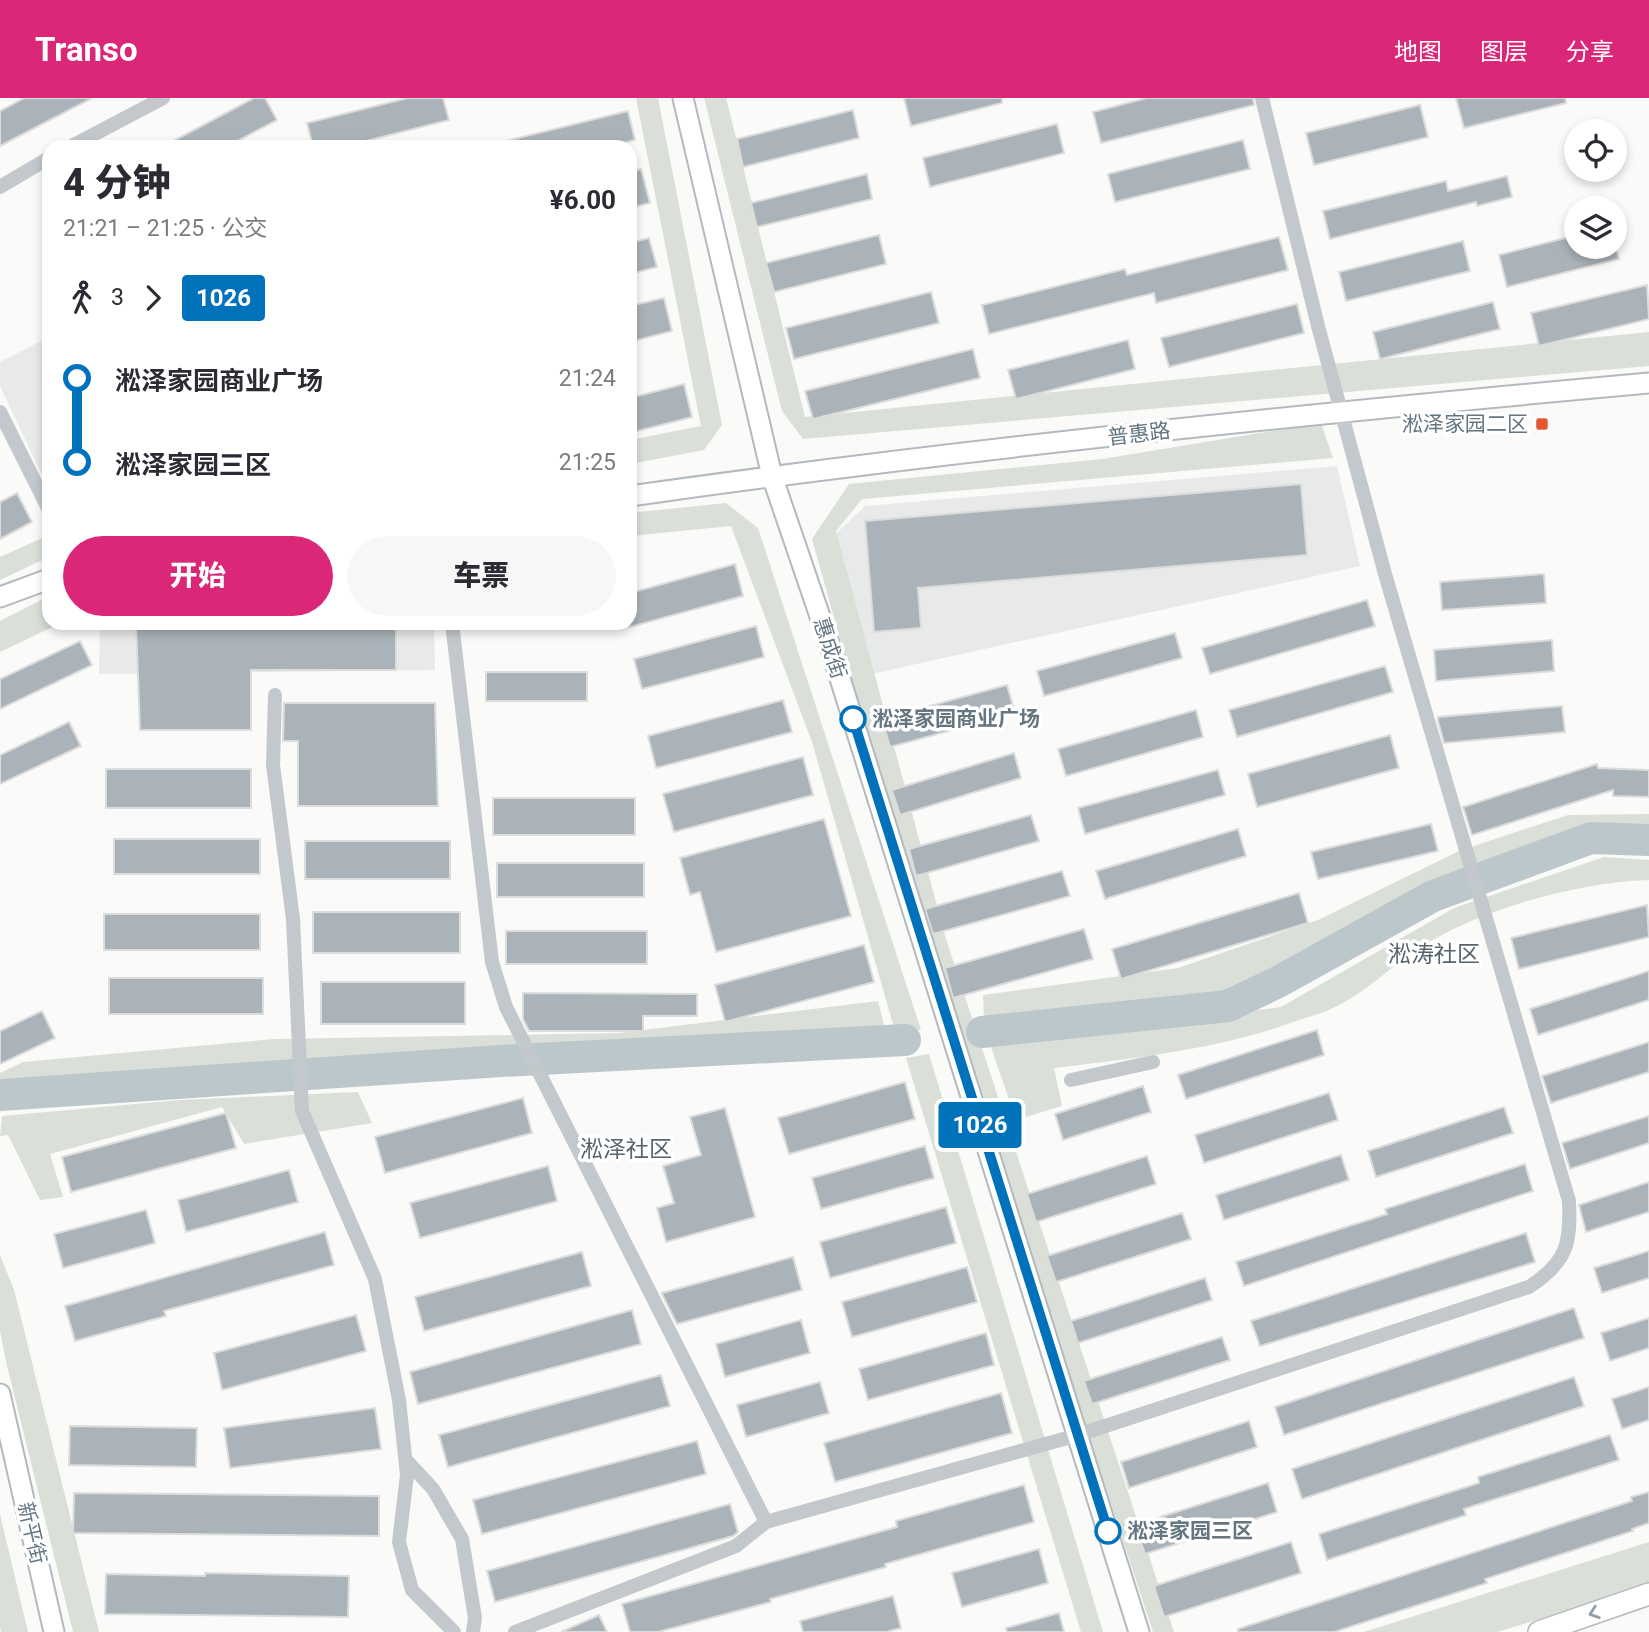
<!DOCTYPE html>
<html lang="zh">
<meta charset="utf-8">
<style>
:root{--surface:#fff;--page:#f7f7f7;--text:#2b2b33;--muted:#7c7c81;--accent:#db2777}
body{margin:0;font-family:Roboto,"Noto Sans SC",sans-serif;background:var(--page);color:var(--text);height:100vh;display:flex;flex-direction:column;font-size:26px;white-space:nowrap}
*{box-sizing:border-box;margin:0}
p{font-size:23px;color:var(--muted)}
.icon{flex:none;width:38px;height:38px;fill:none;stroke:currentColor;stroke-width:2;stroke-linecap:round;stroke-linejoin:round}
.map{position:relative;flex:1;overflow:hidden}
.drawer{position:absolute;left:42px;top:42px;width:595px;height:490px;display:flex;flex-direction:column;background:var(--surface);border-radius:21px;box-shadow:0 4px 10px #0003}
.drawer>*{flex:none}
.badge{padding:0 14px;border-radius:5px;font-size:24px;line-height:46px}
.tools{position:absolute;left:1564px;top:21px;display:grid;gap:14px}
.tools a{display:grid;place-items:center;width:63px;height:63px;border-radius:50%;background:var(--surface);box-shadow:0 4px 10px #0003;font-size:35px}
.map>.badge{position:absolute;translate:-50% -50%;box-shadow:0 0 0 4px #fff}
.legs{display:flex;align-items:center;gap:10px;height:77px;padding:0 21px;font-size:23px}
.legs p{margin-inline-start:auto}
.head{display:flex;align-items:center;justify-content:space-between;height:119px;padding:0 21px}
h1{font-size:38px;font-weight:800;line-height:52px}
.action{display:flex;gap:14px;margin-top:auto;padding:14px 21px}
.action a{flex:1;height:80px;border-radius:42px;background:var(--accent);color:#fff;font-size:28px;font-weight:800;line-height:80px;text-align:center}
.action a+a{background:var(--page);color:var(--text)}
ul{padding:0 21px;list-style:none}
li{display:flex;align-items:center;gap:24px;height:84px;font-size:26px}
li i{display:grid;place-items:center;width:10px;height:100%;margin:0 9px;background:currentColor}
li i::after{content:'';width:18px;height:18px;margin:-9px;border:5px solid;border-radius:50%;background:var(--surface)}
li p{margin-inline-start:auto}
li:first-child i{background:linear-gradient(#0000 50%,currentColor 0)}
li:last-child i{background:linear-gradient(currentColor 50%,#0000 0)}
header{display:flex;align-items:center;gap:42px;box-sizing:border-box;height:98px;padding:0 35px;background:var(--accent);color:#fff}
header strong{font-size:33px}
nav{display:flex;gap:38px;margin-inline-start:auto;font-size:24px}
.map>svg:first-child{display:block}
.built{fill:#e8e9e9}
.green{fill:#dadfd7}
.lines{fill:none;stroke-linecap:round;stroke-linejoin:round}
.river{stroke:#bbc7cb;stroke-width:32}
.building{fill:#aab3b9;stroke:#dcdcda;stroke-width:2}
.secondary-casing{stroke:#b3babf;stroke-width:23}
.primary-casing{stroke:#b5babe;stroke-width:24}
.street{stroke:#c3c8cc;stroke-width:14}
.secondary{stroke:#fff;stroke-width:19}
.primary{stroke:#fff;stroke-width:21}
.oneway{stroke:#939fa8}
.line-1-casing{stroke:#fff;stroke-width:16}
.line-1{stroke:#0072bc;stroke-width:10}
.poi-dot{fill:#e4572e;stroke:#fff;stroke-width:2.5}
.stop-1-dot{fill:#fff;stroke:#0072bc;stroke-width:3.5}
.labels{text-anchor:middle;stroke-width:7;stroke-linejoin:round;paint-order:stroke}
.poi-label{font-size:21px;fill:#657683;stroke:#fff;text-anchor:end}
.street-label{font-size:21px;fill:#657683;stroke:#fff}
.stop-label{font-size:21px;font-weight:bold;fill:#657683;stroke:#fff;text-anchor:start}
.neighbourhood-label{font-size:23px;fill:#57646e;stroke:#fff}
</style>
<header>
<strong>Transo</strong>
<nav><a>地图</a><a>图层</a><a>分享</a></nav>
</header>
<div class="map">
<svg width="1649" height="1534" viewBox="0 0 1649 1534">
<rect width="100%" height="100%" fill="#fafaf8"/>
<path class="built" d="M49,239V392L0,288V264Z
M1337,368L1360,468L858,579L824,447L865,408Z
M100,525H434L435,572L99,576Z"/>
<path class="green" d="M636,0H658L722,327L704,352L630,366V342L701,328Z
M704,0H726L805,319L1649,234V268L803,341L782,313Z
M1321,325L1333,360L862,401L836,433L946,841L1174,1534H1153L917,817L812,441L849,386L1102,361Z
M726,405L758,430L921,932L895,933L812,644L731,428L630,438V415Z
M49,437V459L0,482V459Z
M49,498V525H61L0,554V523Z
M1649,716V734L1596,732L1448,781L1263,889L984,920L983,897L1178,870L1318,822L1459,753L1568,717Z
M1604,759L1649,762V782C1579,784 1480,811 1421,849C1393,867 1368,892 1339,907C1326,914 1312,918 1299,922C1221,951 1136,960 1054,970L1062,1008L1016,1022L990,946L1281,909L1454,810Z
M878,903L886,935L15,994L0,1001V975L23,964L274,941L619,935Z
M929,956L1103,1534H1081L906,960Z
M358,994L372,1025L244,1046L222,1009L50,1056L63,1099L40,1102L8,1037L0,1038L2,1018L180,1002Z
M0,1157L14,1192L99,1534H73L7,1268L0,1233Z
M0,1416L28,1534H1L0,1529Z
M1649,1444V1488L1497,1534H1364Z"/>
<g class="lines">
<path class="river" d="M982,934L1228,908L1278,884L1433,798L1591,740L1649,742
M0,997L501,963L905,942"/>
</g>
<path class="building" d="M24,0H92L0,48V13Z
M254,0H265L277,22L226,49H162Z
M408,0H443L449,22L342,49H313L307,25Z
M904,0H1002V5L911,28Z
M1147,0H1253L1254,7L1101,45L1093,14Z
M1456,0H1565L1566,5L1464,30Z
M1420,7L1428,39L1314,67L1306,35Z
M853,12L859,40L743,69L737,41Z
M628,13L635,42L608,49H503L502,44Z
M1057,26L1064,55L930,89L923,60Z
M1243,42L1250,71L1115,104L1108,76Z
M641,71L650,105L630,110V74Z
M867,76L872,101L757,129L751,105Z
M1507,78L1512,99L1477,108L1476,104L1330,141L1323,113L1446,83L1448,93Z
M879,137L886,166L774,194L766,165Z
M1577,137V149H1616L1619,161L1507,189L1499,157Z
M1279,139L1288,172L1156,205L1154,195L989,236L982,207L1125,171L1127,177Z
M649,140L657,169L630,176V145Z
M1463,143L1470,173L1346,203L1339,174Z
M1647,187L1649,221L1539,248L1531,215Z
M931,194L939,225L794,261L786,230Z
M664,200L672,233L630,244V208Z
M1493,204L1500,231L1380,261L1373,234Z
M1297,206L1304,235L1169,269L1161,240Z
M1128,242L1135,271L1016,301L1008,272Z
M973,251L980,280L813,321L805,293Z
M684,286L692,319L630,335V300Z
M1301,386L1307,457L918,490L921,530L874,534L865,423Z
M17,395L32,424L0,441V404Z
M735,466L743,498L630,529V495Z
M1544,476L1546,505L1442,512L1440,484Z
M1367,502L1375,528L1210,576L1202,550Z
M136,525H396V572H251V632H140Z
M756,528L764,559L642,591L634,561Z
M1175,535L1182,560L1044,598L1037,573Z
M1552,542L1554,573L1436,583L1434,552Z
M80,543L92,567L0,611V581Z
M1385,568L1393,594L1237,639L1229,612Z
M486,574H587V603H486Z
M1007,587L1015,615L890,649L882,621Z
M783,602L792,634L656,670L648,638Z
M284,605H435L438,708H298V643H283Z
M1562,608L1565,634L1444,645L1438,623V619Z
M1196,612L1203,639L1066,678L1058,651Z
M69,624L81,648L0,686V657Z
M1390,637L1399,670L1257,709L1248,676Z
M1014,655L1021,680L900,717L892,692Z
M803,659L813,697L674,734L663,696Z
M1597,666L1598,670L1649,672V699L1613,698V692L1472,737L1463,709Z
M106,671H251V710H106Z
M1218,672L1225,697L1085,736L1078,710Z
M493,700H635V737H493Z
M1031,717L1039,743L916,778L909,751Z
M824,721L851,818L716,854L700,794L690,797L680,760Z
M1431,726L1438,753L1318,781L1311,754Z
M1238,731L1246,758L1105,801L1096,773Z
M114,741H260V776H114Z
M305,743H450V781H305Z
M497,765H644V799H497Z
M1062,773L1070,798L933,836L925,811Z
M1299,795L1308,825L1121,881L1112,851Z
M1647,807L1649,839L1519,871L1511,840Z
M313,814H460V855H313Z
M104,816H260V852H104Z
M1084,831L1093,861L953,900L945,870Z
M506,833H647V866H506Z
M864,847L874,884L725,924L715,887Z
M1649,873V902L1538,937L1530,911Z
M109,880H263V916H109Z
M321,884H465V926H321Z
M523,895L697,896V918H643V933H529L523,921Z
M42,913L55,940L0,966V933Z
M1317,932L1324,957L1186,1001L1178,977Z
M1649,944V974L1551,1005L1542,978Z
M905,984L915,1021L789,1056L778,1020Z
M1143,988L1151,1014L1063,1042L1055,1016Z
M1329,995L1338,1022L1204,1065L1195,1037Z
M523,1000L532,1035L385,1075L375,1039Z
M1504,1009L1513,1035L1376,1079L1368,1053Z
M725,1010L755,1119L666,1144L657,1110L674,1105L663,1068L701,1057L690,1019Z
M226,1015L236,1050L71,1094L62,1059Z
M1649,1018V1045L1570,1071L1562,1045Z
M925,1048L934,1080L821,1111L812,1080Z
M1341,1057L1349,1082L1224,1122L1216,1097Z
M1147,1058L1156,1086L1036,1124L1027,1096Z
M1525,1066L1533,1093L1244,1188L1236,1164L1387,1116L1385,1111Z
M548,1068L557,1103L420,1140L410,1105Z
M289,1072L298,1104L186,1134L178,1102Z
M1649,1084V1114L1586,1134L1579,1107Z
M946,1109L956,1145L830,1180L820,1144Z
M146,1112L155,1145L63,1170L54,1136Z
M1182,1115L1191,1141L1056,1184L1047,1158Z
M325,1134L334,1167L164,1213L166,1218L75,1243L65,1208Z
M1526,1135L1535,1164L1260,1248L1251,1223Z
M1649,1153V1180L1602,1195L1594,1170Z
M582,1154L591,1188L424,1233L415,1199Z
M793,1159L802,1192L677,1226L664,1200L662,1195Z
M967,1169L977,1204L852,1239L842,1204Z
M1205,1180L1212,1202L1078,1245L1071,1223Z
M1574,1210L1584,1240L1284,1337L1275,1309Z
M632,1212L641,1246L418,1306L410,1274Z
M356,1217L366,1253L222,1292L214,1255Z
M1649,1220V1250L1610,1263L1601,1235Z
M801,1222L810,1255L725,1279L716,1246Z
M986,1235L994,1267L868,1302L859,1271Z
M1222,1239L1230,1262L1092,1306L1084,1283Z
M661,1277L670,1308L448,1369L439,1337Z
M1574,1279L1584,1308L1302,1401L1292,1371Z
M820,1284L829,1315L746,1339L737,1307Z
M1649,1289V1322L1622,1331L1612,1301Z
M1001,1295L1012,1335L835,1384L824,1345Z
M375,1310L381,1351L230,1370L224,1330Z
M1249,1323L1257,1349L1129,1390L1121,1364Z
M70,1328L197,1330L196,1369L69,1367Z
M1610,1337L1619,1362L1464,1411L1466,1417L1327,1462L1319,1436L1479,1385L1478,1379Z
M697,1343L706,1376L482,1436L473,1402Z
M1268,1385L1277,1414L1145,1456L1135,1427Z
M1024,1387L1034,1424L885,1466L886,1469L770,1501L771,1504L658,1534H630L622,1506L897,1429L896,1423Z
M1649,1394V1425L1632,1431L1633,1433L1485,1481L1487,1485L1334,1534H1238V1531L1632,1403L1631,1399Z
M74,1395L379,1398V1438L73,1435Z
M730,1406L738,1434L733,1438L495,1504L487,1473Z
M1291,1444L1301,1475L1164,1519L1154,1488Z
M1039,1451L1048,1485L962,1509L952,1475Z
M205,1475L349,1478L348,1519L105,1516L106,1476L205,1478Z
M893,1498L901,1530L886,1534H803L800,1523Z
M1059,1515L1064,1534H1007L1006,1530Z
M599,1517L607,1534H561Z"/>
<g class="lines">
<defs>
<path id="secondary" d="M683,0L772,378L827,539L1139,1534
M630,398C968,350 1309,316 1649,285
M0,499L49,481
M0,1296L54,1534"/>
<path id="primary" d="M1539,1534L1649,1496"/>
</defs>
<use href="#secondary" class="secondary-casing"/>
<use href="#primary" class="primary-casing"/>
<path class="street" d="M70,49L163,0
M0,89L49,60
M0,314L49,412
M452,525L492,864L506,909L766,1424L1078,1337L1529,1189C1567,1164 1571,1146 1569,1103L1385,476L1318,228L1262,0
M275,597L273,667L293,821L302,1013L375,1181L399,1302L407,1377L399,1444L412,1492L454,1534
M1071,982L1153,964
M405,1361L433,1391L462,1441L475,1520L473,1534
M515,1534L736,1448L766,1424"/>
<use href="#secondary" class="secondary"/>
<use href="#primary" class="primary"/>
</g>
<defs><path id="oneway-chevron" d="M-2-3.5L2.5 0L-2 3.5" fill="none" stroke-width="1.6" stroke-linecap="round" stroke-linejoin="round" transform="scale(1.75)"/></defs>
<use class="oneway" href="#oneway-chevron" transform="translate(1594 1515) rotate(161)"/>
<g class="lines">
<defs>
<path id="line-1" d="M853,621L1108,1433"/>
</defs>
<use href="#line-1" class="line-1-casing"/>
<use href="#line-1" class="line-1"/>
</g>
<rect class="poi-dot" x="1535" y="319" width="14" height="14" rx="3.5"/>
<g class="stop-1-dot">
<circle cx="853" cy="621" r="12"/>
<circle cx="1108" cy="1433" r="12"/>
</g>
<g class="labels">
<g class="poi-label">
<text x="1528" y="333">淞泽家园二区</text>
</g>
<g class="street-label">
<text transform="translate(1139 336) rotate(-7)" y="7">普惠路</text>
<text transform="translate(830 550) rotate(72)" y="7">惠成街</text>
<text transform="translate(32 1435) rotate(77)" y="7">新平街</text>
</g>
<g class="stop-label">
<text x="872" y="628">淞泽家园商业广场</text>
<text x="1127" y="1440">淞泽家园三区</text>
</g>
<g class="neighbourhood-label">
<text x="1434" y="864">淞涛社区</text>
<text x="626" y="1059">淞泽社区</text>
</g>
</g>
</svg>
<div class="tools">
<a><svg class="icon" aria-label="locate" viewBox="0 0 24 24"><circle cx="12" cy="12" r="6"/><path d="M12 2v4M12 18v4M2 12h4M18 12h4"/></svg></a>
<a><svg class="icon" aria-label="layers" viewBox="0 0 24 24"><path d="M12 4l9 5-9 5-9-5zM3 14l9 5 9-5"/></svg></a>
</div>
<b class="badge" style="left:980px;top:1027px;background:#0072bc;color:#fff">1026</b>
<section class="drawer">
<div class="head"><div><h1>4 分钟</h1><p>21:21 – 21:25 · 公交</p></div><b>¥6.00</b></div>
<div class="legs"><svg class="icon" aria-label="walk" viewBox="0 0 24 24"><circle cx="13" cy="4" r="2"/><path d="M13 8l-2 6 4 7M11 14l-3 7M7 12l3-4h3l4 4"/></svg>3<svg class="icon" aria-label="forward" viewBox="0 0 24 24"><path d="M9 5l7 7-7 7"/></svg><b class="badge" style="background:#0072bc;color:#fff">1026</b></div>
<ul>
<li><i style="color:#0072bc"></i><b>淞泽家园商业广场</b><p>21:24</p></li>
<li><i style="color:#0072bc"></i><b>淞泽家园三区</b><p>21:25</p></li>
</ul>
<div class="action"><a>开始</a><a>车票</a></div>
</section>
</div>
